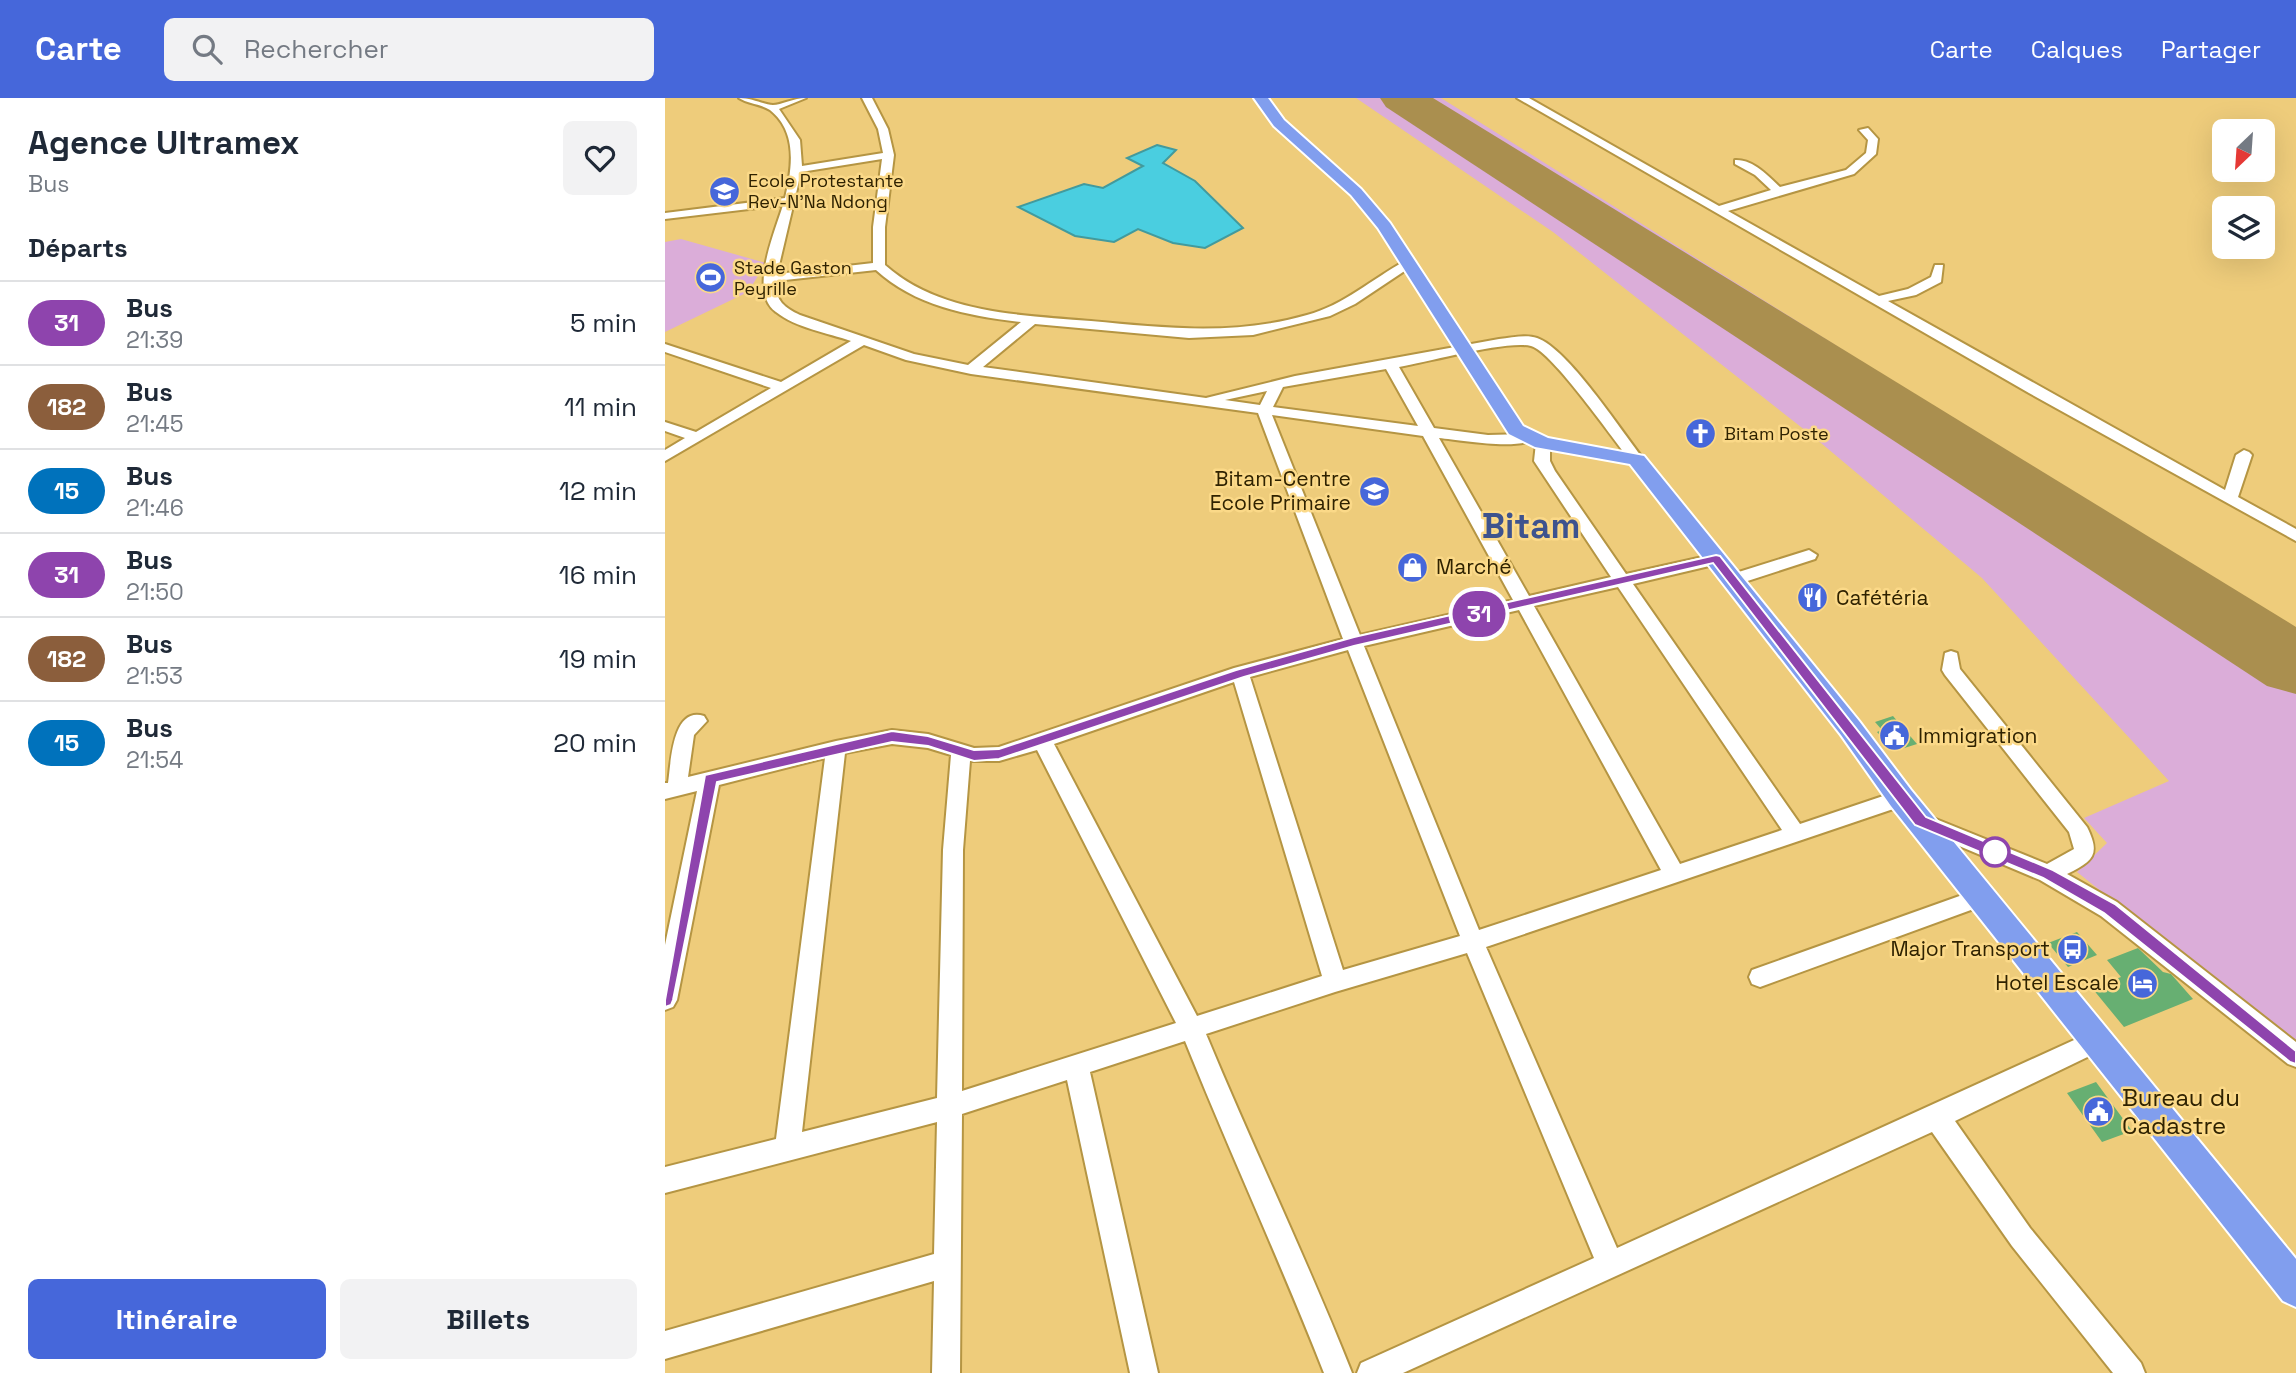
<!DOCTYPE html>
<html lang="fr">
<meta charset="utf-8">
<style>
:root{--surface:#fff;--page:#f2f2f3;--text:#1f2937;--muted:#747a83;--line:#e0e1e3;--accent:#4667da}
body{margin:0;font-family:"Space Grotesk",sans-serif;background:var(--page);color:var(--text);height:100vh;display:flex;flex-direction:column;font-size:26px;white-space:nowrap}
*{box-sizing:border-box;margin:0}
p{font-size:23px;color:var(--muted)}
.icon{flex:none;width:38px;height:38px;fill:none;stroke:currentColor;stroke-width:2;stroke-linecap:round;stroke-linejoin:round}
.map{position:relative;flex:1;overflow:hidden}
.sheet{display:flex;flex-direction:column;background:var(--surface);width:665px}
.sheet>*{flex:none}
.badge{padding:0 14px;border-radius:23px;font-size:24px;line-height:46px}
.needle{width:46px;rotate:205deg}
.tools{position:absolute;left:1547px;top:21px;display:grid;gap:14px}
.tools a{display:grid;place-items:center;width:63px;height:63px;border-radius:10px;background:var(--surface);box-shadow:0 7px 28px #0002;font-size:35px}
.map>.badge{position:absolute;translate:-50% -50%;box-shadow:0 0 0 4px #fff}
h2{padding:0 28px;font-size:26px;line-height:63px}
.round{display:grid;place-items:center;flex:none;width:74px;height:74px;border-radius:10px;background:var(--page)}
.headline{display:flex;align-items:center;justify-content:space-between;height:119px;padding:0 28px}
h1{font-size:33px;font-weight:800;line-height:52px}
.cta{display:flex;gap:14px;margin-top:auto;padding:14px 28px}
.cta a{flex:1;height:80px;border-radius:10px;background:var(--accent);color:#fff;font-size:28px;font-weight:800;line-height:80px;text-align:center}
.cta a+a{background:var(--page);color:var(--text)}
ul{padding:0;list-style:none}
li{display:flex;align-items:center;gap:21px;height:84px;padding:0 28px;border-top:2px solid var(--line)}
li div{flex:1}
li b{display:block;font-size:26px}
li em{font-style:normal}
li .badge{min-width:77px;font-weight:700;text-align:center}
header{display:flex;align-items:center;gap:42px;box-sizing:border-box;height:98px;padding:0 35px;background:var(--accent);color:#fff}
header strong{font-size:33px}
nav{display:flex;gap:38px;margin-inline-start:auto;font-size:24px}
.search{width:490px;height:63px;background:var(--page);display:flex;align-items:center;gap:18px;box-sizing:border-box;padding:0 24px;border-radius:10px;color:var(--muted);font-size:26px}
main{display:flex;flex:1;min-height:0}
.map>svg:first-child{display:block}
.green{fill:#dbadd9}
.water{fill:#4acee0;stroke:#429a9d;stroke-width:2}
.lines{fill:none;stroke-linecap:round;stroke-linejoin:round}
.runway{fill:#aa8f4f;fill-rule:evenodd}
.building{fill:#67af72}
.minor-casing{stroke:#b59543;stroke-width:4}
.highway-casing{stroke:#fff;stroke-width:4}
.minor{fill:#fff;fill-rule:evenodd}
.highway{fill:#819eee;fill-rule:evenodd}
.line{fill:#8e44ad;stroke:#fff;stroke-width:2}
.stop-dot{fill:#fff;stroke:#8e44ad;stroke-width:3.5}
.labels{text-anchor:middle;stroke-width:5;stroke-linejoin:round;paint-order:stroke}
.far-poi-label{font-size:18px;fill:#2f2200;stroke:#fbd988;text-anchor:start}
.poi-label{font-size:21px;fill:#2f2200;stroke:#fbd988;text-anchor:end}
.near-poi-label{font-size:24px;fill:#2f2200;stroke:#fbd988;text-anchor:start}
.town-label{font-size:35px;font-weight:bold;fill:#3e538e;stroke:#fbd988}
</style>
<header>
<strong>Carte</strong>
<div class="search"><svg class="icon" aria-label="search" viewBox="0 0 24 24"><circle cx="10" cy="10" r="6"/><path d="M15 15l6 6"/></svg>Rechercher</div>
<nav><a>Carte</a><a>Calques</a><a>Partager</a></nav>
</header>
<main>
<section class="sheet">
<div class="headline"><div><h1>Agence Ultramex</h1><p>Bus</p></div><a class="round"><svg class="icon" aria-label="heart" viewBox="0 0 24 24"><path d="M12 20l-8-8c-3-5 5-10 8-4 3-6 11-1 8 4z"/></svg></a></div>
<h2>Départs</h2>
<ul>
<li><span class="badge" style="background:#8e44ad;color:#fff">31</span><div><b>Bus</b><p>21:39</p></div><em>5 min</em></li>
<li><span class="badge" style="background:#8b5e3c;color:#fff">182</span><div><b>Bus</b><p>21:45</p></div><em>11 min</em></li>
<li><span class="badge" style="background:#0072bc;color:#fff">15</span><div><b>Bus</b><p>21:46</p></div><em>12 min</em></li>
<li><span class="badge" style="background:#8e44ad;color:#fff">31</span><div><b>Bus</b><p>21:50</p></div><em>16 min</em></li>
<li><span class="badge" style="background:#8b5e3c;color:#fff">182</span><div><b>Bus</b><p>21:53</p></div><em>19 min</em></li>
<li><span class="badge" style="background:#0072bc;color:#fff">15</span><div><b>Bus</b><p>21:54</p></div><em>20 min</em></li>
</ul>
<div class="cta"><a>Itinéraire</a><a>Billets</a></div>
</section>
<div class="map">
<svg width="1631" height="1275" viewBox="0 0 1631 1275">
<rect width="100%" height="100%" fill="#eecc7b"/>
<path class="green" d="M691,0H776L1631,536V949L1412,774L1442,745L1419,720L1504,683L1317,480L1150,340L888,134Z
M16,141L101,165L83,194L0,234V144Z"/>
<path class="water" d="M492,47L511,52L498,65L530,83L578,130L540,150L508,145L473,131L449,144L410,138L353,109L419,86L438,90L478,68L462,60Z"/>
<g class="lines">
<path class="runway" d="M715,0H768L1631,529V596L1602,588L721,9Z"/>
</g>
<path class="building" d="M1228,618L1252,646L1233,652L1225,642L1220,643L1212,634L1217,632L1210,624Z
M1412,834L1432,857L1403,869L1383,845Z
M1473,850L1498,874L1506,876L1528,901L1459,929L1427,890L1456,879L1442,862Z
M1431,984L1467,1033L1437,1044L1402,995Z"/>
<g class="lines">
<defs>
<path id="minor" d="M74,0C87,0 97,6 108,7C116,7 129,0 141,0L114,11L135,42L137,68L218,55L213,31L197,0H207L223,31L229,57L220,129V167C275,216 356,217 426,223C500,230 569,238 642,217C679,207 707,181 740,163L750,166L690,206L665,218L588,237L524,240L370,226L318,269L541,300L630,278L834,241C846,240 861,236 872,240C903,251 955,331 977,359L980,362L977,365H967C950,344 887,253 866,248C842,242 763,264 734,269L769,330L823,337L863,336L870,340C855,353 795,342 774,340L864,498L946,479L869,363L871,345L878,341L885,345V363L890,373L961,476L1051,456L1057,457L1059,461L1057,465L968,486L1135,726L1236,692L1243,694L1246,700L1243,706L821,849L952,1150L1431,932L1439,935L1443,943L1439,951L1290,1023L1365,1130L1476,1265L1480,1275H1448L1347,1148L1267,1034L738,1275H692L696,1265L929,1160L802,855L670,894L541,936C588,1050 642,1161 687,1275H659C615,1163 565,1055 520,943L425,974L493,1275H465L402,982L297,1016L295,1275H267L269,1183L0,1261V1233L269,1156L272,1024L0,1095V1069L111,1041L160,660L54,687L12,902L8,909L0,912V847L32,693L0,701V685H3C6,665 7,608 39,618L42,623L29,637L23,679L171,643L227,632L263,636L309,650L334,649L569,570L678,541L593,315L306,276L241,262L199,247L0,363V352L20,340L0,333V324L31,334L106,290L0,254V246L116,284L186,243C163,235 131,230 111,214C83,194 110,134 118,107L0,121V115L120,100C127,71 133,34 105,12C96,6 83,6 74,0ZM217,61L208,129V165L112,176L136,74ZM211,172C250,208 304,218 356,224L303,267L249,256L135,217C118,209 110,202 111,183ZM721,271L753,328L608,309L618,289ZM602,293L595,307L560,302ZM607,317L758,338L848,502L695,537ZM953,489L1117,732L1015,766L869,508ZM854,512L996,772L814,832L699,548ZM683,552L795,838L678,872L585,579ZM569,584L657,878L532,918L389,646ZM227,646L263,650L286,657L278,752L272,1000L137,1034L180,655ZM372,652L511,925L297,993L298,752L305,663H334Z
M852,0H864L1054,108L1106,92L1090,77L1070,66V62C1088,61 1103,78 1115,89L1181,72L1201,55L1203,42L1194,32L1203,30L1213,41L1211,56L1189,76L1063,113L1214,198L1243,191L1266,179L1270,167H1278L1276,184L1251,197L1223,203L1560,392L1571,357L1579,352L1584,354L1587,357L1573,399L1631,431V443L1364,295Z
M1144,452L1152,457L1150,461L1067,488L1059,482L1061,478Z
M1286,553L1292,555L1295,571L1422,729C1436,757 1428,763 1402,776L1452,804L1631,944V969L1623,966L1436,818L1375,782L1249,729L1246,723L1249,717L1256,715L1382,766L1409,751L1404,734L1280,577L1277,572L1280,555Z
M1317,790L1325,793L1328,799L1325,805L1095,889L1087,886L1084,879L1087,872Z"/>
<path id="highway" d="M589,0H603L619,22L696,91L725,125L858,328L883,340L979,358L1194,623L1246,692L1631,1161V1209L1618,1203L1226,708L1176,637L965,366L870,349L844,336L713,130L686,97L609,28Z"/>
</defs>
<use href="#minor" class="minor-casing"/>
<use href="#highway" class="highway-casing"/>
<use href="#minor" class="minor"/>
<use href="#highway" class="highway"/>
</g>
<path class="line" d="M1051,457L1055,458L1261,719L1388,772L1450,806L1631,953V966L1625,964L1439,815L1378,780L1250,727L1048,465L689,548L579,579L334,661L309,663L263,648L227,644L52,684L8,902L6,907L0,909V902L40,677L227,633L263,638L309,652L334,651L571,572L689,539Z"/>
<defs>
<symbol id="school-disc" viewBox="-11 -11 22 22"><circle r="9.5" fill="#4667da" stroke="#fbd988"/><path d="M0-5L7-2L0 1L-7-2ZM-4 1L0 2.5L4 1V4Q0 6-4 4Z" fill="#fff"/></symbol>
<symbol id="stadium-disc" viewBox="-11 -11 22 22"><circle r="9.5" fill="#4667da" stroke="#fbd988"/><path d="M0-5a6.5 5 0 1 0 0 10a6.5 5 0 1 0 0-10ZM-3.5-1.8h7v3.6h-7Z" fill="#fff"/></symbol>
<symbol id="church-disc" viewBox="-11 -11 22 22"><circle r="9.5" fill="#4667da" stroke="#fbd988"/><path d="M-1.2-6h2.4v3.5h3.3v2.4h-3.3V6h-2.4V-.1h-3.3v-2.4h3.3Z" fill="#fff"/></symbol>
<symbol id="shop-disc" viewBox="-11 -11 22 22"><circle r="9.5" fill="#4667da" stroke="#fbd988"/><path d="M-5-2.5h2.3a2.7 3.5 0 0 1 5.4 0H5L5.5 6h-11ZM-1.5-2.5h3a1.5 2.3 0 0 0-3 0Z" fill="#fff"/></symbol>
<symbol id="restaurant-disc" viewBox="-11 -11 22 22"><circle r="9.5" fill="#4667da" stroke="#fbd988"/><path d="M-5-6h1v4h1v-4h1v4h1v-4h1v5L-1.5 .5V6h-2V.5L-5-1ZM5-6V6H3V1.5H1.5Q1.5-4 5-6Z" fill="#fff"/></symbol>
<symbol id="civic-disc" viewBox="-11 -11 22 22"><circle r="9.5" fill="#4667da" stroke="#fbd988"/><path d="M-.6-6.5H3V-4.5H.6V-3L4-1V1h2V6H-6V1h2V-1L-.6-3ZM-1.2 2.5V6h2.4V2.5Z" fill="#fff"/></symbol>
<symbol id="bus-disc" viewBox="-11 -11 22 22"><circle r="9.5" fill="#4667da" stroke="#fbd988"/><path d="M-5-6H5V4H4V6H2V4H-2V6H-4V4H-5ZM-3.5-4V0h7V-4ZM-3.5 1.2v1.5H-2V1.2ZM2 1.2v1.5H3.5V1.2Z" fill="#fff"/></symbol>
<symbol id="hotel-disc" viewBox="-11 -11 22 22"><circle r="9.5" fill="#4667da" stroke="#fbd988"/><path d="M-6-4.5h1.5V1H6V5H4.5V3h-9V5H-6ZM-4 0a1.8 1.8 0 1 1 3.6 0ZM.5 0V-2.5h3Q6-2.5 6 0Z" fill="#fff"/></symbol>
</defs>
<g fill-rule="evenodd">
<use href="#school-disc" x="42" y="76" width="35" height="35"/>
<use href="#stadium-disc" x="28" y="162" width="35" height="35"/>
<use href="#church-disc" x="1018" y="318" width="35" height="35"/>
<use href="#school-disc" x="692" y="376" width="35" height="35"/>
<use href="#shop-disc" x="730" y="452" width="35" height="35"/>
<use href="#restaurant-disc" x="1130" y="482" width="35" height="35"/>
<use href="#civic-disc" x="1212" y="620" width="35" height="35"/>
<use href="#bus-disc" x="1390" y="834" width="35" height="35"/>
<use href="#hotel-disc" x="1460" y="868" width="35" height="35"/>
<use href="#civic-disc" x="1416" y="996" width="35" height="35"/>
</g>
<circle class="stop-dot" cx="1330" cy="754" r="14"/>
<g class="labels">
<g class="far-poi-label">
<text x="83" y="89">Ecole Protestante<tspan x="83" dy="21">Rev-N’Na Ndong</tspan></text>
<text x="69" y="176">Stade Gaston<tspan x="69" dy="21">Peyrille</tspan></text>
<text x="1059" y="342">Bitam Poste</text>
</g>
<g class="poi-label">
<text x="686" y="388">Bitam-Centre<tspan x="686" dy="24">Ecole Primaire</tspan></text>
<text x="771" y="476" text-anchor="start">Marché</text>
<text x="1171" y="507" text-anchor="start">Cafétéria</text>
<text x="1253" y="645" text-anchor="start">Immigration</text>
<text x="1385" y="858">Major Transport</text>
<text x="1454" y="892">Hotel Escale</text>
</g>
<g class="near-poi-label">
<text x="1457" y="1008">Bureau du<tspan x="1457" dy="28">Cadastre</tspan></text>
</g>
<g class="town-label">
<text x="866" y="440">Bitam</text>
</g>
</g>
</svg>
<div class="tools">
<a><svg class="needle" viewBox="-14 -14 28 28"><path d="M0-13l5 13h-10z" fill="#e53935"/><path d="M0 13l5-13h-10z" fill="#747a83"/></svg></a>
<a><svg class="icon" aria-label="layers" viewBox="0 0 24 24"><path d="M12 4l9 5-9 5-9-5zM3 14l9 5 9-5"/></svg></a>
</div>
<b class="badge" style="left:814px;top:516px;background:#8e44ad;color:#fff">31</b>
</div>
</main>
